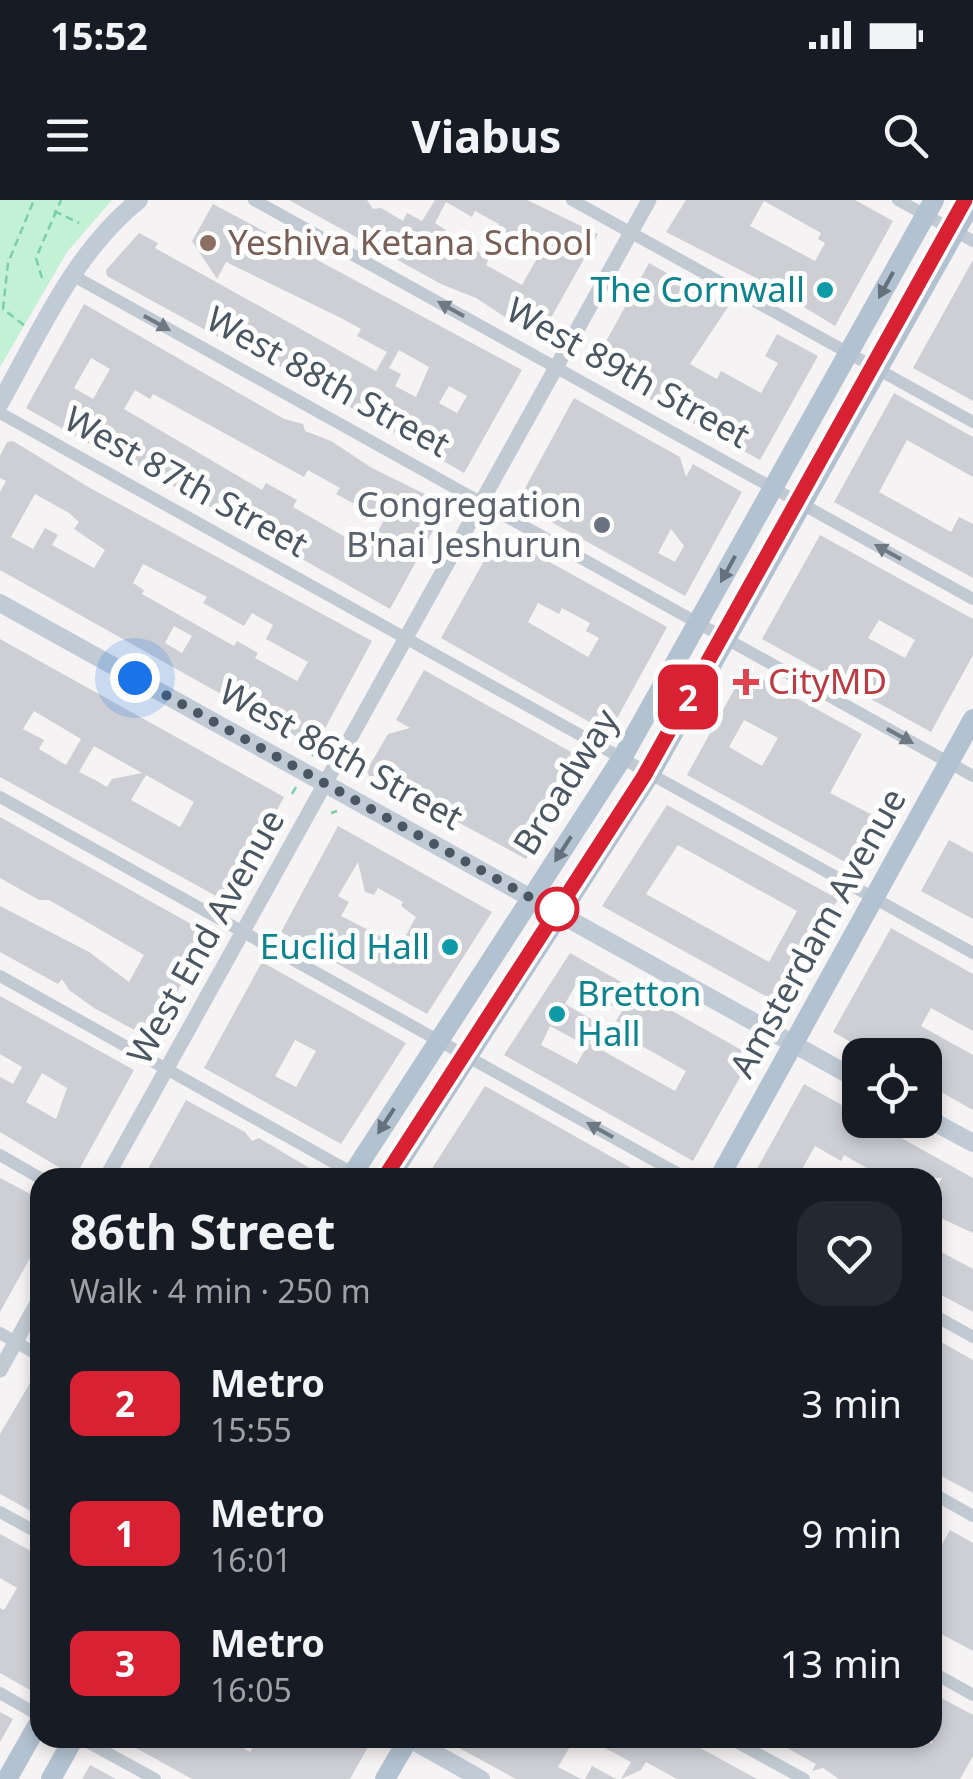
<!DOCTYPE html>
<meta charset="utf-8">
<style>
:root{--surface:#171b24;--page:#242831;--text:#f1f3f6;--muted:#9ea1a6}
body{margin:0;font-family:"Noto Sans",sans-serif;background:var(--page);color:var(--text);height:100vh;display:flex;flex-direction:column;font-size:38px;white-space:nowrap}
*{box-sizing:border-box;margin:0}
p{font-size:32px;color:var(--muted)}
.icon{flex:none;width:55px;height:55px;fill:none;stroke:currentColor;stroke-width:2;stroke-linecap:round;stroke-linejoin:round}
.map{position:relative;flex:1;overflow:hidden}
.sheet{position:absolute;left:30px;top:968px;width:912px;height:580px;display:flex;flex-direction:column;background:var(--surface);border-radius:30px;box-shadow:0 5px 15px #0003}
.sheet>*{flex:none}
.badge{padding:0 20px;border-radius:15px;font-size:35px;line-height:65px}
.buttons{position:absolute;left:842px;top:838px;display:grid;gap:20px}
.buttons a{display:grid;place-items:center;width:100px;height:100px;border-radius:20px;background:var(--surface);box-shadow:0 5px 15px #0003;font-size:50px}
.you{position:absolute;width:50px;height:50px;margin:-25px;border:8px solid #fff;border-radius:50%;background:#1a73e8;box-shadow:0 0 0 15px #1a73e833}
.map>.badge{position:absolute;translate:-50% -50%;box-shadow:0 0 0 5px #fff}
.round{display:grid;place-items:center;flex:none;width:105px;height:105px;border-radius:30px;background:var(--page)}
.headline{display:flex;align-items:center;justify-content:space-between;height:170px;padding:0 40px}
h1{font-size:48px;font-weight:700;line-height:75px}
ul{padding:0;list-style:none}
li{display:flex;align-items:center;gap:30px;height:130px;padding:0 40px}
li div{flex:1}
li b{display:block;font-size:38px}
li em{font-style:normal}
li .badge{min-width:110px;font-weight:700;text-align:center}
.status{display:flex;justify-content:space-between;align-items:center;height:70px;padding:0 50px;background:var(--surface);direction:ltr}
.status svg{height:28px;fill:currentColor}
header{display:flex;justify-content:space-between;align-items:center;height:130px;padding:0 40px;background:var(--surface);font-size:45px;font-weight:700}
.map>svg:first-child{display:block}
.green{fill:#c3f1d5}
.building{fill:#cdcfd5;fill-rule:evenodd}
.lines{fill:none;stroke-linecap:round;stroke-linejoin:round}
.path{stroke:#7ad0a6;stroke-width:2.5;stroke-dasharray:8 5;stroke-linecap:butt}
.minor{stroke:#c1cad2;stroke-width:12}
.tertiary{stroke:#c1cad2;stroke-width:15}
.secondary{stroke:#c1cbd6;stroke-width:18}
.primary{stroke:#b3c2d1;stroke-width:20}
.oneway{fill:#64717d}
.oneway2{fill:#6e7983}
.line-casing{stroke:#fff;stroke-width:22}
.line{stroke:#d82233;stroke-width:15}
.walk{stroke:#4a5661;stroke-width:10;stroke-dasharray:0 18}
.education-dot{fill:#8d6e63;stroke:#fff;stroke-width:4}
.culture-dot{fill:#0f9aa8;stroke:#fff;stroke-width:4}
.worship-dot{fill:#6b7280;stroke:#fff;stroke-width:4}
.health-dot{fill:#e0444e;stroke:#fff;stroke-width:4}
.stop-dot{fill:#fff;stroke:#d82233;stroke-width:5}
.labels{text-anchor:middle;stroke-width:10;stroke-linejoin:round;paint-order:stroke}
.education-label{font-size:35px;fill:#785e54;stroke:#fff;text-anchor:start}
.culture-label{font-size:35px;fill:#0d838f;stroke:#fff;text-anchor:end}
.street-label{font-size:35px;fill:#4a5661;stroke:#fff}
.worship-label{font-size:35px;fill:#5b616d;stroke:#fff;text-anchor:end}
.health-label{font-size:35px;fill:#be3a42;stroke:#fff;text-anchor:start}
</style>
<div class="status"><b>15:52</b><svg viewBox="0 0 49 12"><path d="M0 12V9h3v3zM5 12V6h3v6zM10 12V3h3v9zM15 12V0h3v12zM26 1h20v11H26zM47 4h2v5h-2z"/></svg></div>
<header><svg class="icon" aria-label="menu" viewBox="0 0 24 24"><path d="M4 6h16M4 12h16M4 18h16"/></svg>Viabus<svg class="icon" aria-label="search" viewBox="0 0 24 24"><circle cx="10" cy="10" r="6"/><path d="M15 15l6 6"/></svg></header>
<div class="map">
<svg width="973" height="1579" viewBox="0 0 973 1579">
<rect width="100%" height="100%" fill="#f5f3f3"/>
<path class="green" d="M0,0H112L67,52L0,167Z"/>
<path class="building" d="M289,0H367L373,9L381,8L403,21L407,13L422,21L435,0H527L598,34L539,139L476,98L441,84ZM446,2L472,17L475,11L499,24L496,29L540,53L522,85L486,65L489,59L435,23Z
M686,0H855L893,21L835,126L758,79L666,32ZM764,1L821,33L818,39L825,43L815,61L750,26Z
M213,4L522,170L464,273L272,162L231,139L229,143L107,76L106,70L139,33L158,43L155,48L376,171L387,152L357,136L361,129L341,118L226,62L217,79L192,41ZM399,150L429,167L416,197L395,186L401,174L389,168ZM449,186L467,196L457,213L439,203Z
M973,60V201L913,168Z
M649,63L728,107L690,164L717,179L721,171L761,193L778,163L765,156L777,134L818,156L760,260L592,167Z
M84,104L284,219L303,224L305,231L331,241L372,268L447,305L390,409L110,250L107,254L26,208ZM91,158L110,169L93,199L74,188ZM135,190L150,199L153,194L304,277L308,270L340,288L336,294L384,320L368,350L293,307L297,300L266,283L262,290L124,209Z
M894,193L973,237V277L907,240L879,292L951,332L959,317L973,324V378L834,302Z
M574,198L680,257L686,277L693,264L742,292L685,396L517,303ZM671,329L684,346L675,362L658,353Z
M13,241L90,288L372,441L315,547L0,370V292L6,281L0,278V256L7,242ZM35,294L69,313L79,322L74,329L105,350L94,368L52,345L58,335L45,328L33,349L11,337ZM143,364L207,397L203,403L244,426L252,413L273,425L266,439L308,462L297,481L255,458L258,453L237,441L234,446L142,394L144,390L133,383ZM174,426L192,436L182,453L165,443Z
M499,334L667,427L609,533L441,438ZM538,403L559,414L562,408L590,423L586,431L599,438L588,457L528,422Z
M820,335L973,419V455L931,532L762,439ZM879,420L915,440L905,458L868,438Z
M0,439L284,597L227,702L0,577ZM34,511L81,539L66,565L39,549L44,540L23,529ZM94,546L142,573L112,579L107,587L95,580L79,572ZM146,575L194,602L180,627L131,600Z
M424,470L589,562L526,659L430,607L428,610L414,603L417,598L380,577L369,576L367,570L388,534L410,528L396,520Z
M745,470L862,534L830,593L882,620L856,668L687,575ZM744,520L778,538L762,566L729,547Z
M667,605L838,699L780,804L602,706ZM678,645L797,711L769,762L646,694Z
M0,617L209,734L151,839L94,808L69,790L62,779L58,784L0,752V706L89,752L129,782L144,755L49,700H39L0,678Z
M338,626L492,712L427,814L281,732ZM358,662L365,692L374,695L378,688L403,702L401,706L416,717L400,746L341,716L349,702L338,696Z
M949,640L973,653V719L921,691Z
M891,728L973,774V831L931,808L921,826L973,855V910L925,883V855H874L833,832Z
M570,753L752,856L693,961L504,855ZM575,786L622,811L616,821L624,825L619,833L686,871L675,891L589,843L600,824L565,804ZM550,826L587,846L577,864L541,845Z
M262,762L406,843L341,944L204,868ZM295,840L316,851L296,887L275,876Z
M0,796L134,870L75,977L0,932V877L13,884L22,867L0,854ZM42,873L67,888L56,919L26,902Z
M804,884L860,915V920H869L973,978V1033L932,1014V994L942,978H884L844,955L841,961L815,946L797,978H752Z
M485,886L555,925L649,978H426Z
M186,900L245,932L252,941L259,938L326,978H143Z
M0,978L40,999V1040L0,1112Z
M932,1047L973,1069V1112L932,1090Z
M932,1137L973,1160V1293L932,1271Z
M40,1166V1238L31,1255L40,1260V1316L0,1294V1234Z
M950,1330L973,1343V1451L932,1429V1362Z
M0,1334L40,1356V1471L30,1490L0,1473V1408L4,1410L17,1388L0,1378Z
M932,1493L973,1515V1556L960,1579H839L823,1568L812,1571L816,1564L769,1538H921L932,1544Z
M0,1512L13,1519L0,1542Z
M118,1538H226L250,1552L258,1538H373L350,1579H192Z
M441,1538H575L558,1567L581,1579H516Z
M586,1538H682L757,1579H677L646,1562L641,1570L621,1579L631,1562Z
M90,1565L116,1579H82Z
M592,1566L616,1579H585Z"/>
<g class="lines">
<path class="path" d="M54,11L79,23
M42,78L36,58L61,0
M24,125L3,109L8,63L34,0
M312,556L315,552L320,554
M352,572L358,575L356,580
M292,594L296,587
M331,613L337,611"/>
<path class="minor" d="M254,0L973,399
M572,0L973,222
M898,0L973,41
M72,75L973,576
M0,213L973,753
M0,597L686,978
M0,776L356,975
M0,955L40,978
M932,1114L973,1137
M0,1133L40,1156
M932,1293L973,1316
M0,1312L40,1334
M932,1472L973,1495
M0,1493L40,1516
M80,1538L155,1579
M729,1538L804,1579"/>
<path class="tertiary" d="M106,978L649,0
M0,1170L40,1098"/>
<path class="secondary" d="M0,203C40,132 74,52 139,0
M0,403L860,881
M925,917L973,943
M408,1538L481,1579"/>
<path class="primary" d="M350,978L622,558L934,0
M389,978L650,574L973,0
M719,978L973,519
M7,1579L40,1521
M51,1579L74,1538
M385,1579L409,1538"/>
</g>
<defs><path id="oneway-solid" d="M-6-.8H1V-3.2L6.5 0L1 3.2V.8H-6Z" transform="scale(2.5)"/></defs>
<g class="oneway">
<use href="#oneway-solid" transform="translate(886 85) rotate(119)"/>
<use href="#oneway-solid" transform="translate(728 369) rotate(119)"/>
<use href="#oneway-solid" transform="translate(563 649) rotate(123)"/>
<use href="#oneway-solid" transform="translate(386 921) rotate(123)"/>
</g>
<g class="oneway2">
<use href="#oneway-solid" transform="translate(451 109) rotate(-151)"/>
<use href="#oneway-solid" transform="translate(157 123) rotate(29)"/>
<use href="#oneway-solid" transform="translate(888 352) rotate(-151)"/>
<use href="#oneway-solid" transform="translate(900 536) rotate(29)"/>
<use href="#oneway-solid" transform="translate(600 930) rotate(-151)"/>
</g>
<g class="lines">
<defs>
<path id="line" d="M384,978L644,576L965,0"/>
</defs>
<use href="#line" class="line-casing"/>
<use href="#line" class="line"/>
<path class="walk" d="M135,478L560,714L557,709"/>
</g>
<circle class="education-dot" cx="208" cy="43" r="10"/>
<g class="culture-dot">
<circle cx="825" cy="90" r="10"/>
<circle cx="450" cy="747" r="10"/>
<circle cx="557" cy="814" r="10"/>
</g>
<circle class="worship-dot" cx="602" cy="325" r="10"/>
<path class="health-dot" d="M741 467h10v10h10v10h-10v10h-10v-10h-10v-10h10z"/>
<circle class="stop-dot" cx="557" cy="709" r="20"/>
<g class="labels">
<g class="education-label">
<text x="228" y="55">Yeshiva Ketana School</text>
</g>
<g class="culture-label">
<text x="805" y="102">The Cornwall</text>
<text x="430" y="759">Euclid Hall</text>
<text x="577" y="806" text-anchor="start">Bretton<tspan x="577" dy="40">Hall</tspan></text>
</g>
<g class="street-label">
<text transform="translate(628 173) rotate(29)" y="12">West 89th Street</text>
<text transform="translate(328 182) rotate(29)" y="12">West 88th Street</text>
<text transform="translate(186 282) rotate(29)" y="12">West 87th Street</text>
<text transform="translate(341 555) rotate(29)" y="12">West 86th Street</text>
<text transform="translate(566 582) rotate(-58)" y="12">Broadway</text>
<text transform="translate(818 733) rotate(-61)" y="12">Amsterdam Avenue</text>
<text transform="translate(206 737) rotate(-61)" y="12">West End Avenue</text>
</g>
<g class="worship-label">
<text x="582" y="317">Congregation<tspan x="582" dy="40">B'nai Jeshurun</tspan></text>
</g>
<g class="health-label">
<text x="768" y="494">CityMD</text>
</g>
</g>
</svg>
<div class="buttons">
<a><svg class="icon" aria-label="locate" viewBox="0 0 24 24"><circle cx="12" cy="12" r="6"/><path d="M12 2v4M12 18v4M2 12h4M18 12h4"/></svg></a>
</div>
<div class="you" style="left:135px;top:478px"></div>
<b class="badge" style="left:688px;top:497px;background:#d82233;color:#fff">2</b>
<section class="sheet">
<div class="headline"><div><h1>86th Street</h1><p>Walk · 4 min · 250 m</p></div><a class="round"><svg class="icon" aria-label="heart" viewBox="0 0 24 24"><path d="M12 20l-8-8c-3-5 5-10 8-4 3-6 11-1 8 4z"/></svg></a></div>
<ul>
<li><span class="badge" style="background:#d82233;color:#fff">2</span><div><b>Metro</b><p>15:55</p></div><em>3 min</em></li>
<li><span class="badge" style="background:#d82233;color:#fff">1</span><div><b>Metro</b><p>16:01</p></div><em>9 min</em></li>
<li><span class="badge" style="background:#d82233;color:#fff">3</span><div><b>Metro</b><p>16:05</p></div><em>13 min</em></li>
</ul>
</section>
</div>
